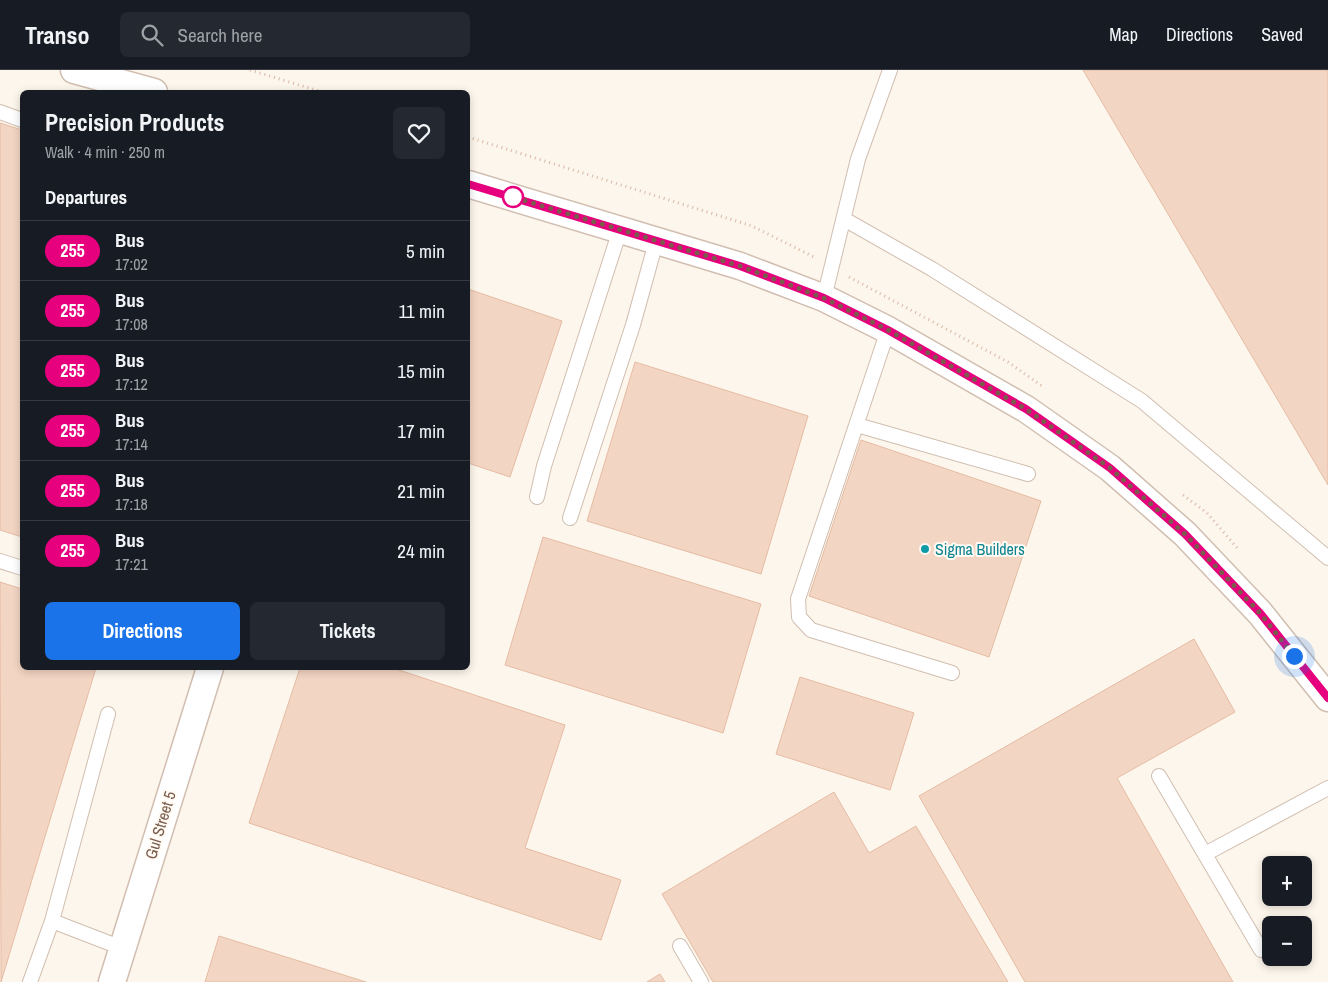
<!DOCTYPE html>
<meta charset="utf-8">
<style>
:root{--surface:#171b24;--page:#242831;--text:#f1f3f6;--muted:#9ea1a6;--line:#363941;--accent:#1a73e8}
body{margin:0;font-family:"Archivo Narrow",sans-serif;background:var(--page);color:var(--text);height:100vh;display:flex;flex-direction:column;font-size:19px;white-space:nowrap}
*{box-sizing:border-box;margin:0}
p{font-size:16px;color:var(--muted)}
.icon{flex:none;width:28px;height:28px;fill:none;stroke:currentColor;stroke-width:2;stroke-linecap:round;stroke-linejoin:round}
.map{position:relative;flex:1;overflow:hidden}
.drawer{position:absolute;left:20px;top:20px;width:450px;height:580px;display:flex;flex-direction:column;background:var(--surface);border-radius:8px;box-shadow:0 2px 8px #0003}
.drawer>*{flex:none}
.badge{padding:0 10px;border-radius:16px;font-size:18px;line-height:32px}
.tools{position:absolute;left:1262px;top:786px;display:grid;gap:10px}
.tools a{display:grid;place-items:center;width:50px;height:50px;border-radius:8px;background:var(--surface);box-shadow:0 2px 8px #0003;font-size:25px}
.you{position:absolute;width:25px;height:25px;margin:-12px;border:4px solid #fff;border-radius:50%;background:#1a73e8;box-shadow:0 0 0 8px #1a73e833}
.map>.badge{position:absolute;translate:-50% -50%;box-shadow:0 0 0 2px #fff}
h2{padding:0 25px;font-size:19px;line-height:45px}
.round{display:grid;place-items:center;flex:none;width:52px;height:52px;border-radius:8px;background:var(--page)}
.headline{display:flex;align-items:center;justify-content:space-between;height:85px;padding:0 25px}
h1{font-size:24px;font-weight:800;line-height:38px}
.primary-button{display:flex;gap:10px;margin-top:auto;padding:10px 25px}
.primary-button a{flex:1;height:58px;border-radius:8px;background:var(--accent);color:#fff;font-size:20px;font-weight:800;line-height:58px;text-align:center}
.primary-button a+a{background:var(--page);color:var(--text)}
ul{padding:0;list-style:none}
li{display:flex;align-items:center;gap:15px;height:60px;padding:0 25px;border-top:1px solid var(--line)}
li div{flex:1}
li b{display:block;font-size:19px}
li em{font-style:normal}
li .badge{min-width:55px;font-weight:700;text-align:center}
header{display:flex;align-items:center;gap:30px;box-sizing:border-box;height:70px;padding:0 25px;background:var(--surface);border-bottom:1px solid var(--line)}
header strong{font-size:24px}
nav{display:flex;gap:28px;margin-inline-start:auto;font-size:18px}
.search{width:350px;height:45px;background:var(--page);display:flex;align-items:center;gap:12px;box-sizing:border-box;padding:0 18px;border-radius:8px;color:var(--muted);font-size:19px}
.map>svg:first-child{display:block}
.building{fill:#f3d5c3;stroke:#e6bba3}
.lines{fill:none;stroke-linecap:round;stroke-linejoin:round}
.service-casing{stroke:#d1beb0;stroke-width:16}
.minor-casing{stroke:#d1beb0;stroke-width:29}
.path{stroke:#d9b8a5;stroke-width:3;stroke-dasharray:1 4;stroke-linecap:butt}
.service{stroke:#fff;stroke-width:14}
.minor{stroke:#fff;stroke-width:26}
.line-casing{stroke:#fff;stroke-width:11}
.line{stroke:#e6007e;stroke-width:8}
.walk{stroke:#7a5c4d;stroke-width:5;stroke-dasharray:0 9}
.stop-dot{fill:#fff;stroke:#e6007e;stroke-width:2.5}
.culture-dot{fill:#0f9aa8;stroke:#fffaf3;stroke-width:2}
.labels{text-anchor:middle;stroke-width:4;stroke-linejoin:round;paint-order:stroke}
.culture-label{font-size:16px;fill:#0d838f;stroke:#fffaf3;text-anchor:start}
.street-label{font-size:16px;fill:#7a5c4d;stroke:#fffaf3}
</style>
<header>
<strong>Transo</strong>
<div class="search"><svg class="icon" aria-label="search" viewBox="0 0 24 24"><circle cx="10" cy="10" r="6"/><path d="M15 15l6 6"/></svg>Search here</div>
<nav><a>Map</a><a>Directions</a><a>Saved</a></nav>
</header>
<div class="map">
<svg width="1328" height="912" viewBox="0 0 1328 912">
<rect width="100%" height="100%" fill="#fdf6ec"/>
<path class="building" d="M1083,0H1328V415Z
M0,53L22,60V467L0,460Z
M468,219L562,251L510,407L468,393Z
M635,292L808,346L761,504L587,451Z
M861,370L1041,431L989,587L809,526Z
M543,467L761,534L723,663L505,595Z
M0,512L22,519V598H96L1,912Z
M1194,569L1235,642L1117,708L1233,912H1025L919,726Z
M300,598H393L565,655L525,778L621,810L601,870L249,753Z
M800,607L914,643L890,720L776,684Z
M834,722L869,783L916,756L1008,912H713L662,824Z
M219,866L366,912H205Z
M660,904L665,912H647Z"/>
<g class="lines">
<defs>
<path id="service" d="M0,42L22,50
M844,149L932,199L1142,331L1328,488
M824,228L858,89L890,0
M888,260L798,529L799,547L811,560L952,603
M857,355L1028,404
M537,427L544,396L620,160
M570,448L633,255L656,172
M0,491L22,498
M1159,706L1261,880
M1205,784L1328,718
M52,851L122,878
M680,876L701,912
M30,912L52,851L108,644"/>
<path id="minor" d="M74,0L154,22
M468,114L740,196L824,228L888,260L1026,339L1110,398L1185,464L1260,543L1328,628
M112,912L210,598"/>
</defs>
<use href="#service" class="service-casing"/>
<use href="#minor" class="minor-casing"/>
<path class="path" d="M250,0L322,22
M468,67L752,156L814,187
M849,207L1008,292L1042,316
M1183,425L1207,443L1239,480"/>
<use href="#service" class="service"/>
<use href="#minor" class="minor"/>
</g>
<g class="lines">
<defs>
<path id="line" d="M468,114L740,196L824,228L888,260L1026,339L1110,398L1185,464L1260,543L1328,628"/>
</defs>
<use href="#line" class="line-casing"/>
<use href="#line" class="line"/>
<path class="walk" d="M513,127L506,125L740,196L824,228L888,260L1026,339L1110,398L1185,464L1260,543L1294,586"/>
</g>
<circle class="stop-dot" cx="513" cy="127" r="10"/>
<circle class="culture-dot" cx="925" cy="479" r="5"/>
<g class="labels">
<g class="culture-label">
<text x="935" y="485">Sigma Builders</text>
</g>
<g class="street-label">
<text transform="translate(160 755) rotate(-73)" y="6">Gul Street 5</text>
</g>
</g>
</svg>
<div class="tools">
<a>+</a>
<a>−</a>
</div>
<div class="you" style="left:1294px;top:586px"></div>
<section class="drawer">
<div class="headline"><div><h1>Precision Products</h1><p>Walk · 4 min · 250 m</p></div><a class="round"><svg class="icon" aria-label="heart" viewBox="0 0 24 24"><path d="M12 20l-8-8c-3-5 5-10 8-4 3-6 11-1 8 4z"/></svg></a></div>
<h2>Departures</h2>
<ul>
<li><span class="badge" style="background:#e6007e;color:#fff">255</span><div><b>Bus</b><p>17:02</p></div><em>5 min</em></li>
<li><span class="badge" style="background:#e6007e;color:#fff">255</span><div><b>Bus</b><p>17:08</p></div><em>11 min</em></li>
<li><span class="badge" style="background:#e6007e;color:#fff">255</span><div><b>Bus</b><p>17:12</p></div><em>15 min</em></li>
<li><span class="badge" style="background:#e6007e;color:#fff">255</span><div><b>Bus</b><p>17:14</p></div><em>17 min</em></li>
<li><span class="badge" style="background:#e6007e;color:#fff">255</span><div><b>Bus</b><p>17:18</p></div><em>21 min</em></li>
<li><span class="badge" style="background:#e6007e;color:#fff">255</span><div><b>Bus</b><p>17:21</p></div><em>24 min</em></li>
</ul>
<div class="primary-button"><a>Directions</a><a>Tickets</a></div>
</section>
</div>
